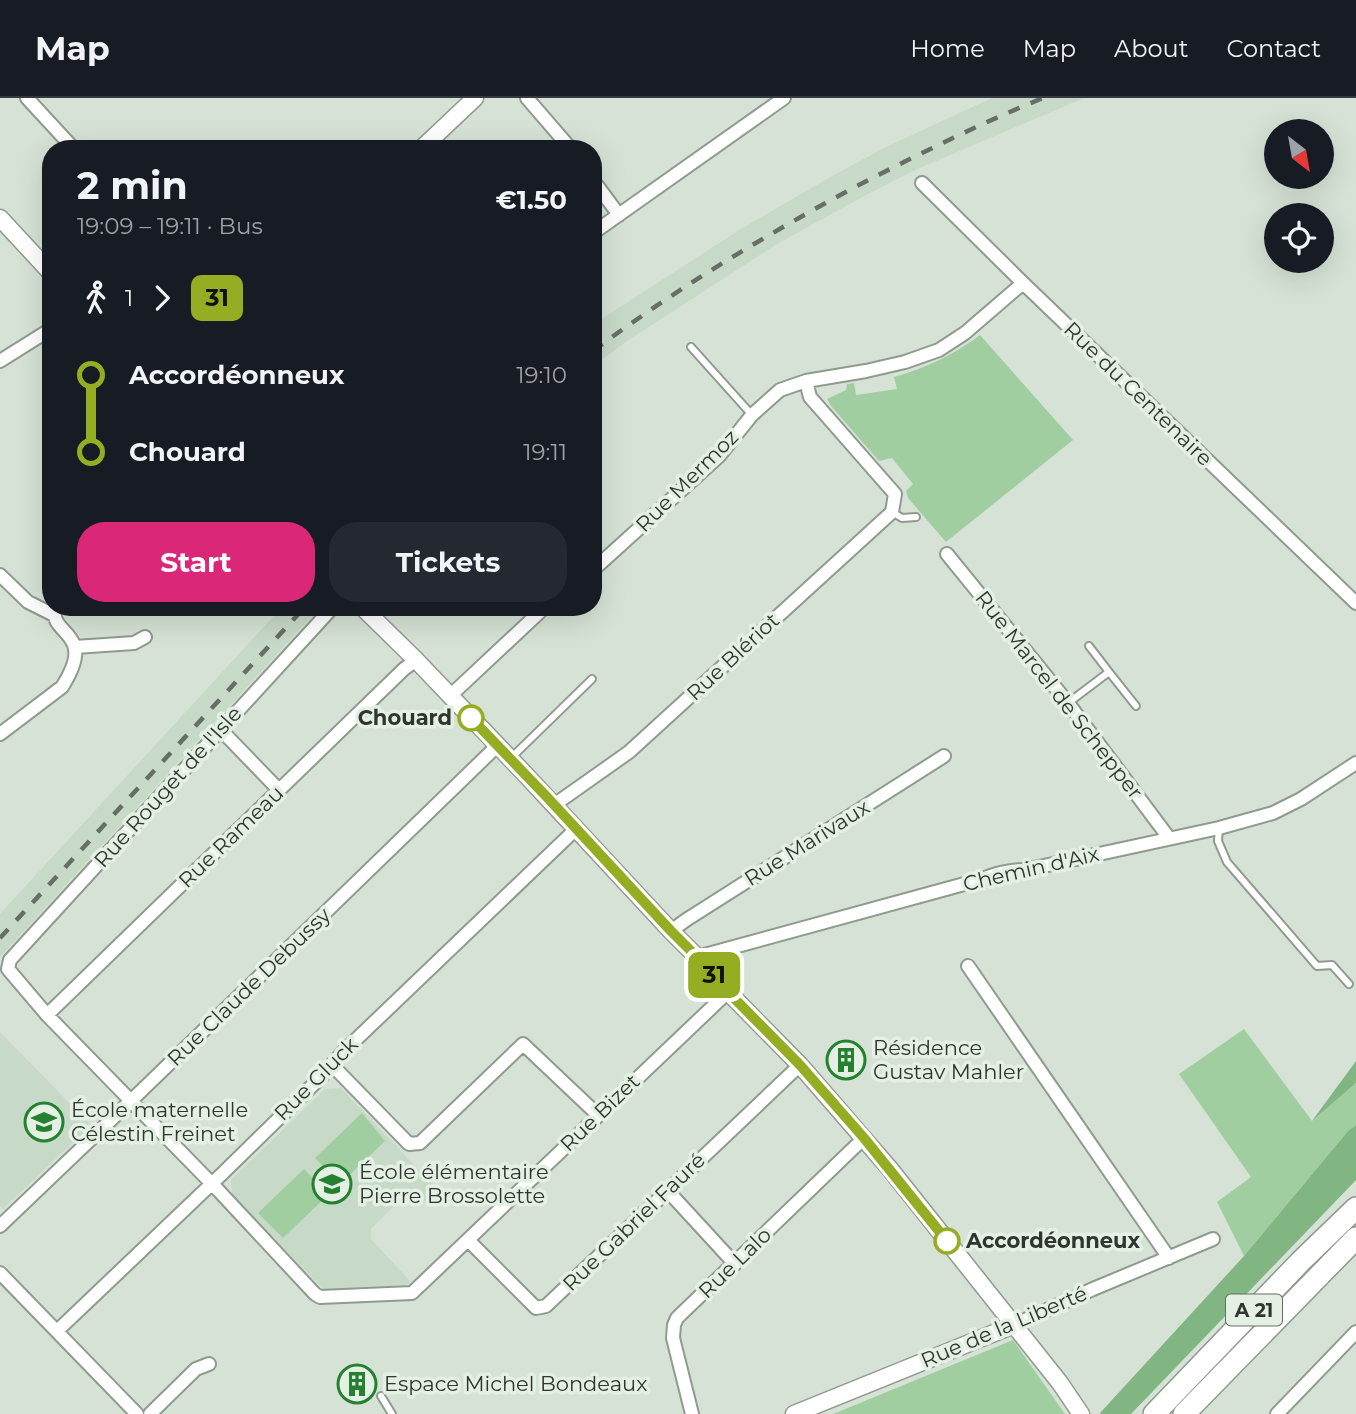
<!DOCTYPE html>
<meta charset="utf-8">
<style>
:root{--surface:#171b24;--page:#242831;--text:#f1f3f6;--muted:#9ea1a6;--line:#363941;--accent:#db2777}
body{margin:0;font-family:Montserrat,sans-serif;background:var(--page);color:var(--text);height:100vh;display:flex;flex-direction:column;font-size:26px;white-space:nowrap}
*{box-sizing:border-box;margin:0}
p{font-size:23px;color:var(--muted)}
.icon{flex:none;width:38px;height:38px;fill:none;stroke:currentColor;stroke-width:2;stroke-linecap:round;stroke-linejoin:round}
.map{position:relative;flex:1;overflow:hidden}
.drawer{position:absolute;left:42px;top:42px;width:560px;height:476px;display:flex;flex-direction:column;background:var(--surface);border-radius:28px;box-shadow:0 7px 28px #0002}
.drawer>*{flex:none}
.badge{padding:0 14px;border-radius:10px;font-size:24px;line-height:46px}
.needle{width:46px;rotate:149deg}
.buttons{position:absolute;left:1264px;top:21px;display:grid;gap:14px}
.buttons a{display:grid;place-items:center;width:70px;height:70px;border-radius:50%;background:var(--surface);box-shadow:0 7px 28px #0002;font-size:35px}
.map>.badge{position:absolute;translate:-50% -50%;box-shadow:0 0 0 4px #fff}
.legs{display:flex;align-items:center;gap:10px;height:77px;padding:0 35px;font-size:23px}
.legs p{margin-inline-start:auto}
.overview{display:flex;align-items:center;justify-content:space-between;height:119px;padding:0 35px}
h1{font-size:38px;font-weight:700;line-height:52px}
.button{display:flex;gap:14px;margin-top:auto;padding:14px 35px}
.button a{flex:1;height:80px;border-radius:28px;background:var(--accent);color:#fff;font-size:28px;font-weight:700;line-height:80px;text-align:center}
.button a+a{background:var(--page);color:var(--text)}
ul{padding:0 35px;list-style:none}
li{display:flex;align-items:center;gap:24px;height:77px;font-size:26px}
li i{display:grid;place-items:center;width:10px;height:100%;margin:0 9px;background:currentColor}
li i::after{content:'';width:18px;height:18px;margin:-9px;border:5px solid;border-radius:50%;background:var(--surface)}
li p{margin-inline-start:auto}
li:first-child i{background:linear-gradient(#0000 50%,currentColor 0)}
li:last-child i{background:linear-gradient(currentColor 50%,#0000 0)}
header{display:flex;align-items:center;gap:42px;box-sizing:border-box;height:98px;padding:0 35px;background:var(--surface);border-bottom:2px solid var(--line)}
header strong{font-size:33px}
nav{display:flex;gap:38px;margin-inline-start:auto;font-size:24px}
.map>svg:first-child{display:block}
.built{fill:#c7d9c7}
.green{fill:#a0cea1}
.forest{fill:#81b682}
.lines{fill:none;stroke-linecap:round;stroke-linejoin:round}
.lane-casing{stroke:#909b90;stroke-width:10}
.street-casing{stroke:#909b90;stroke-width:16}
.secondary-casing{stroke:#909b90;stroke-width:19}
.highway-casing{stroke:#909b90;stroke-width:24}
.lane{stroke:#fff;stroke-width:6}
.street{stroke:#fff;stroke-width:12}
.secondary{stroke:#fff;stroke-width:16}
.highway{stroke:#fff;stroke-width:21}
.rail{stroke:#676e67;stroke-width:4.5;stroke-dasharray:12 12;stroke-linecap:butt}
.line-1-casing{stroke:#fff;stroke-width:16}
.line-1{stroke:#94ad23;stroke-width:10}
.stop-1-dot{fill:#fff;stroke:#94ad23;stroke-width:3.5}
.labels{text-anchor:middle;stroke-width:7;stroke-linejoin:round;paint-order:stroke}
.shield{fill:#e3f0e3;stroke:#666d66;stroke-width:2}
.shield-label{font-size:19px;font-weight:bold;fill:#303530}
.street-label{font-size:21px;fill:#303530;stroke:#e3f0e3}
.stop-label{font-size:21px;font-weight:bold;fill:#303530;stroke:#e3f0e3;text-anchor:end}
.poi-label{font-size:21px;fill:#303530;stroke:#e3f0e3;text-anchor:start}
</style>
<header>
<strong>Map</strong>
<nav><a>Home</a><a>Map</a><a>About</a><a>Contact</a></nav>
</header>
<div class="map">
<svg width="1356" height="1316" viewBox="0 0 1356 1316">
<rect width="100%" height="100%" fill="#d6e2d6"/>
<path class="built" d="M992,0H1084L915,72L866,97L777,146L627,243L593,268V228L606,218L741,131L825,82L884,50Z
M282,509H320L0,859V816Z
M0,934L91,1027L3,1111L0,1108Z
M341,990L437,1091L423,1105L409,1093L371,1131V1141L410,1183L407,1187L325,1191L322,1190L232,1096L231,1082L325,991Z"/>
<path class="green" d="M980,237L1073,342L946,444L908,400L906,393L913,386L892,360L879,363L831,308L827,301L846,292L847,286L854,285L856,297L897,291L894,279C926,270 953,257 980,237Z
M1244,931L1312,1023L1356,985V1027L1348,1033L1244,1158L1217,1104L1251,1079L1179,976Z
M362,1015L385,1043L340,1086L315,1060Z
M304,1071L328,1097L283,1140L258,1115Z
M1013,1242L1065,1316H833L838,1314Z"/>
<path class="forest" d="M1356,963V985L1312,1023Z
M1356,1027V1082L1131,1316H1101L1100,1315L1244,1158L1348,1033Z"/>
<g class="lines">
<defs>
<path id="lane" d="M691,249L752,317
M892,414L902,420L916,419
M1089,548L1109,574
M1068,605L1109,574L1136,608
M511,660L592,581
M1219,730L1218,743L1227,764L1317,868L1332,867L1349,886
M381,1298L392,1316"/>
<path id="street" d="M27,0L74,51
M527,0L571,51
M593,82L619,117
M922,85L1023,185L1356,505
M593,135L784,0
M0,263L51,231
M947,456L1068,605L1169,740
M593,472L719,358L752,317L780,292L806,283L866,273L905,264L939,252L965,235L1023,185
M0,477L28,504L54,517
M333,509L10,862L8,871L47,917L218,1092L315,1196L320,1199L412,1195L728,894
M75,549L134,545L145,539
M450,598L545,509
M221,632L279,692
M0,636L62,589C69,578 79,560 74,547C68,531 51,528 55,509
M554,707L629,654L892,414L895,396L810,299L806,283
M671,833L686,822L944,658
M697,859L979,782C995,776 1008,772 1025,772L1219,730L1273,715L1301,701L1356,665
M968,868L1169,1160
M47,917L404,571L416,562
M332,967L409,1046L420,1045L523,946L598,1017
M667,1092L735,1166
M0,1128L137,997L497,648
M468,1142L536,1210L546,1208L800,967
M0,1175L137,1316
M1014,1227L1093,1191L1213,1141
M57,1233L224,1074L320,980L344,953L576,731
M150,1316L196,1271L209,1266
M692,1316L673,1240L674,1227L677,1220L864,1040
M1277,1316L1356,1234"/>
<path id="secondary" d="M421,51L475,0
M0,120L51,175
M362,509L416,562L524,675L671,833L697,859L728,894L800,967L890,1071L1060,1285L1081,1316
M794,1316L1014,1227"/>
<path id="highway" d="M1154,1316L1301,1163L1356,1110
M1184,1316L1356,1140"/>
</defs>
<use href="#lane" class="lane-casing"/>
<use href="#street" class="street-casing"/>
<use href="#secondary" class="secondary-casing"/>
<use href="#highway" class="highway-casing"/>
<use href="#lane" class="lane"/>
<use href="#street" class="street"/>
<use href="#secondary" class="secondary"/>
<use href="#highway" class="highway"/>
<path class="rail" d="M593,253C676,191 764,138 855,89C917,57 979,26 1043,0
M0,840L305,509"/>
</g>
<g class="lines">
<defs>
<path id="line-1" d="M471,620L546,698L671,833L697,859L728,894L800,967L864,1040L947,1143"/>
</defs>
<use href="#line-1" class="line-1-casing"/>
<use href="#line-1" class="line-1"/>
</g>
<defs>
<symbol id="building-ring" viewBox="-11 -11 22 22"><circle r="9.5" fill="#e3f0e3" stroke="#258030" stroke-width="1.5"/><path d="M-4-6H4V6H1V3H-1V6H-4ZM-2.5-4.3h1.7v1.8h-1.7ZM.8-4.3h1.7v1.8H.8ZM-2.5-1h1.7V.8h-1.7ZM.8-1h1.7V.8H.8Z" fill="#258030"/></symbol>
<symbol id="school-ring" viewBox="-11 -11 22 22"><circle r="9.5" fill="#e3f0e3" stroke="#258030" stroke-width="1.5"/><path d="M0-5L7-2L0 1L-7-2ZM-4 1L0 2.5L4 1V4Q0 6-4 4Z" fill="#258030"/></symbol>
</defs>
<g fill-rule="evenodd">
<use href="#building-ring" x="824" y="940" width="44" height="44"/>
<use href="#school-ring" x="22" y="1002" width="44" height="44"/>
<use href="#school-ring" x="310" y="1064" width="44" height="44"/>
<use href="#building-ring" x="335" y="1264" width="44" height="44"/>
</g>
<g class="stop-1-dot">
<circle cx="471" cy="620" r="12"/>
<circle cx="947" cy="1143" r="12"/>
</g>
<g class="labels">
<rect class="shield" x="1226" y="1196.5" width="56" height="31" rx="5"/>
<g class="shield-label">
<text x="1254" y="1219">A 21</text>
</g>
<g class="street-label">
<text transform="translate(1138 296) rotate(44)" y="7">Rue du Centenaire</text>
<text transform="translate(687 383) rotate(-45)" y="7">Rue Mermoz</text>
<text transform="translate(733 559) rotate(-43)" y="7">Rue Blériot</text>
<text transform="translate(1059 597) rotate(52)" y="7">Rue Marcel de Schepper</text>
<text transform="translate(168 689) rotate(-48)" y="7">Rue Rouget de l'Isle</text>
<text transform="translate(231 739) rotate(-44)" y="7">Rue Rameau</text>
<text transform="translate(807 745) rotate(-32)" y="7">Rue Marivaux</text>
<text transform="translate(1031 771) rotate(-13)" y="7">Chemin d'Aix</text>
<text transform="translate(249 889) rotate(-44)" y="7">Rue Claude Debussy</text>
<text transform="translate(316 981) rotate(-45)" y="7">Rue Gluck</text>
<text transform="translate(600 1015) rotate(-44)" y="7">Rue Bizet</text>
<text transform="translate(634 1124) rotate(-44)" y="7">Rue Gabriel Fauré</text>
<text transform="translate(735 1165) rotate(-44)" y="7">Rue Lalo</text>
<text transform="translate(1004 1229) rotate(-23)" y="7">Rue de la Liberté</text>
</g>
<g class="stop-label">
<text x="452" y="627">Chouard</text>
<text x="966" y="1150" text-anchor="start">Accordéonneux</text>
</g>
<g class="poi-label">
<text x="873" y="957">Résidence<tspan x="873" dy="24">Gustav Mahler</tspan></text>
<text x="71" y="1019">École maternelle<tspan x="71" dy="24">Célestin Freinet</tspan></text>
<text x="359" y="1081">École élémentaire<tspan x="359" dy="24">Pierre Brossolette</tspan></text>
<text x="384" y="1293">Espace Michel Bondeaux</text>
</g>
</g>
</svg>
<div class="buttons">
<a><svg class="needle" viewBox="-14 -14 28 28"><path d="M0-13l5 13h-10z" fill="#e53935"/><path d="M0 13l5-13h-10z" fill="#9ea1a6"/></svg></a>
<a><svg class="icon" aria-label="locate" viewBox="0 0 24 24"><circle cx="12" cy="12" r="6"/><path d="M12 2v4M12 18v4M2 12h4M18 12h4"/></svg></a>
</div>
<b class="badge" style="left:714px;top:877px;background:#94ad23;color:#111">31</b>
<section class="drawer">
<div class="overview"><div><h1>2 min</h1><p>19:09 – 19:11 · Bus</p></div><b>€1.50</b></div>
<div class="legs"><svg class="icon" aria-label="walk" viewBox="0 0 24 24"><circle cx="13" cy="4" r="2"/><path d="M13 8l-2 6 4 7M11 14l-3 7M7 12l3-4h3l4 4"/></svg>1<svg class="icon" aria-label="forward" viewBox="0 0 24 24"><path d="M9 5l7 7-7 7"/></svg><b class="badge" style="background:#94ad23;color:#111">31</b></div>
<ul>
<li><i style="color:#94ad23"></i><b>Accordéonneux</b><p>19:10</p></li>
<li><i style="color:#94ad23"></i><b>Chouard</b><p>19:11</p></li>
</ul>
<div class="button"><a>Start</a><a>Tickets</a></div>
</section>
</div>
